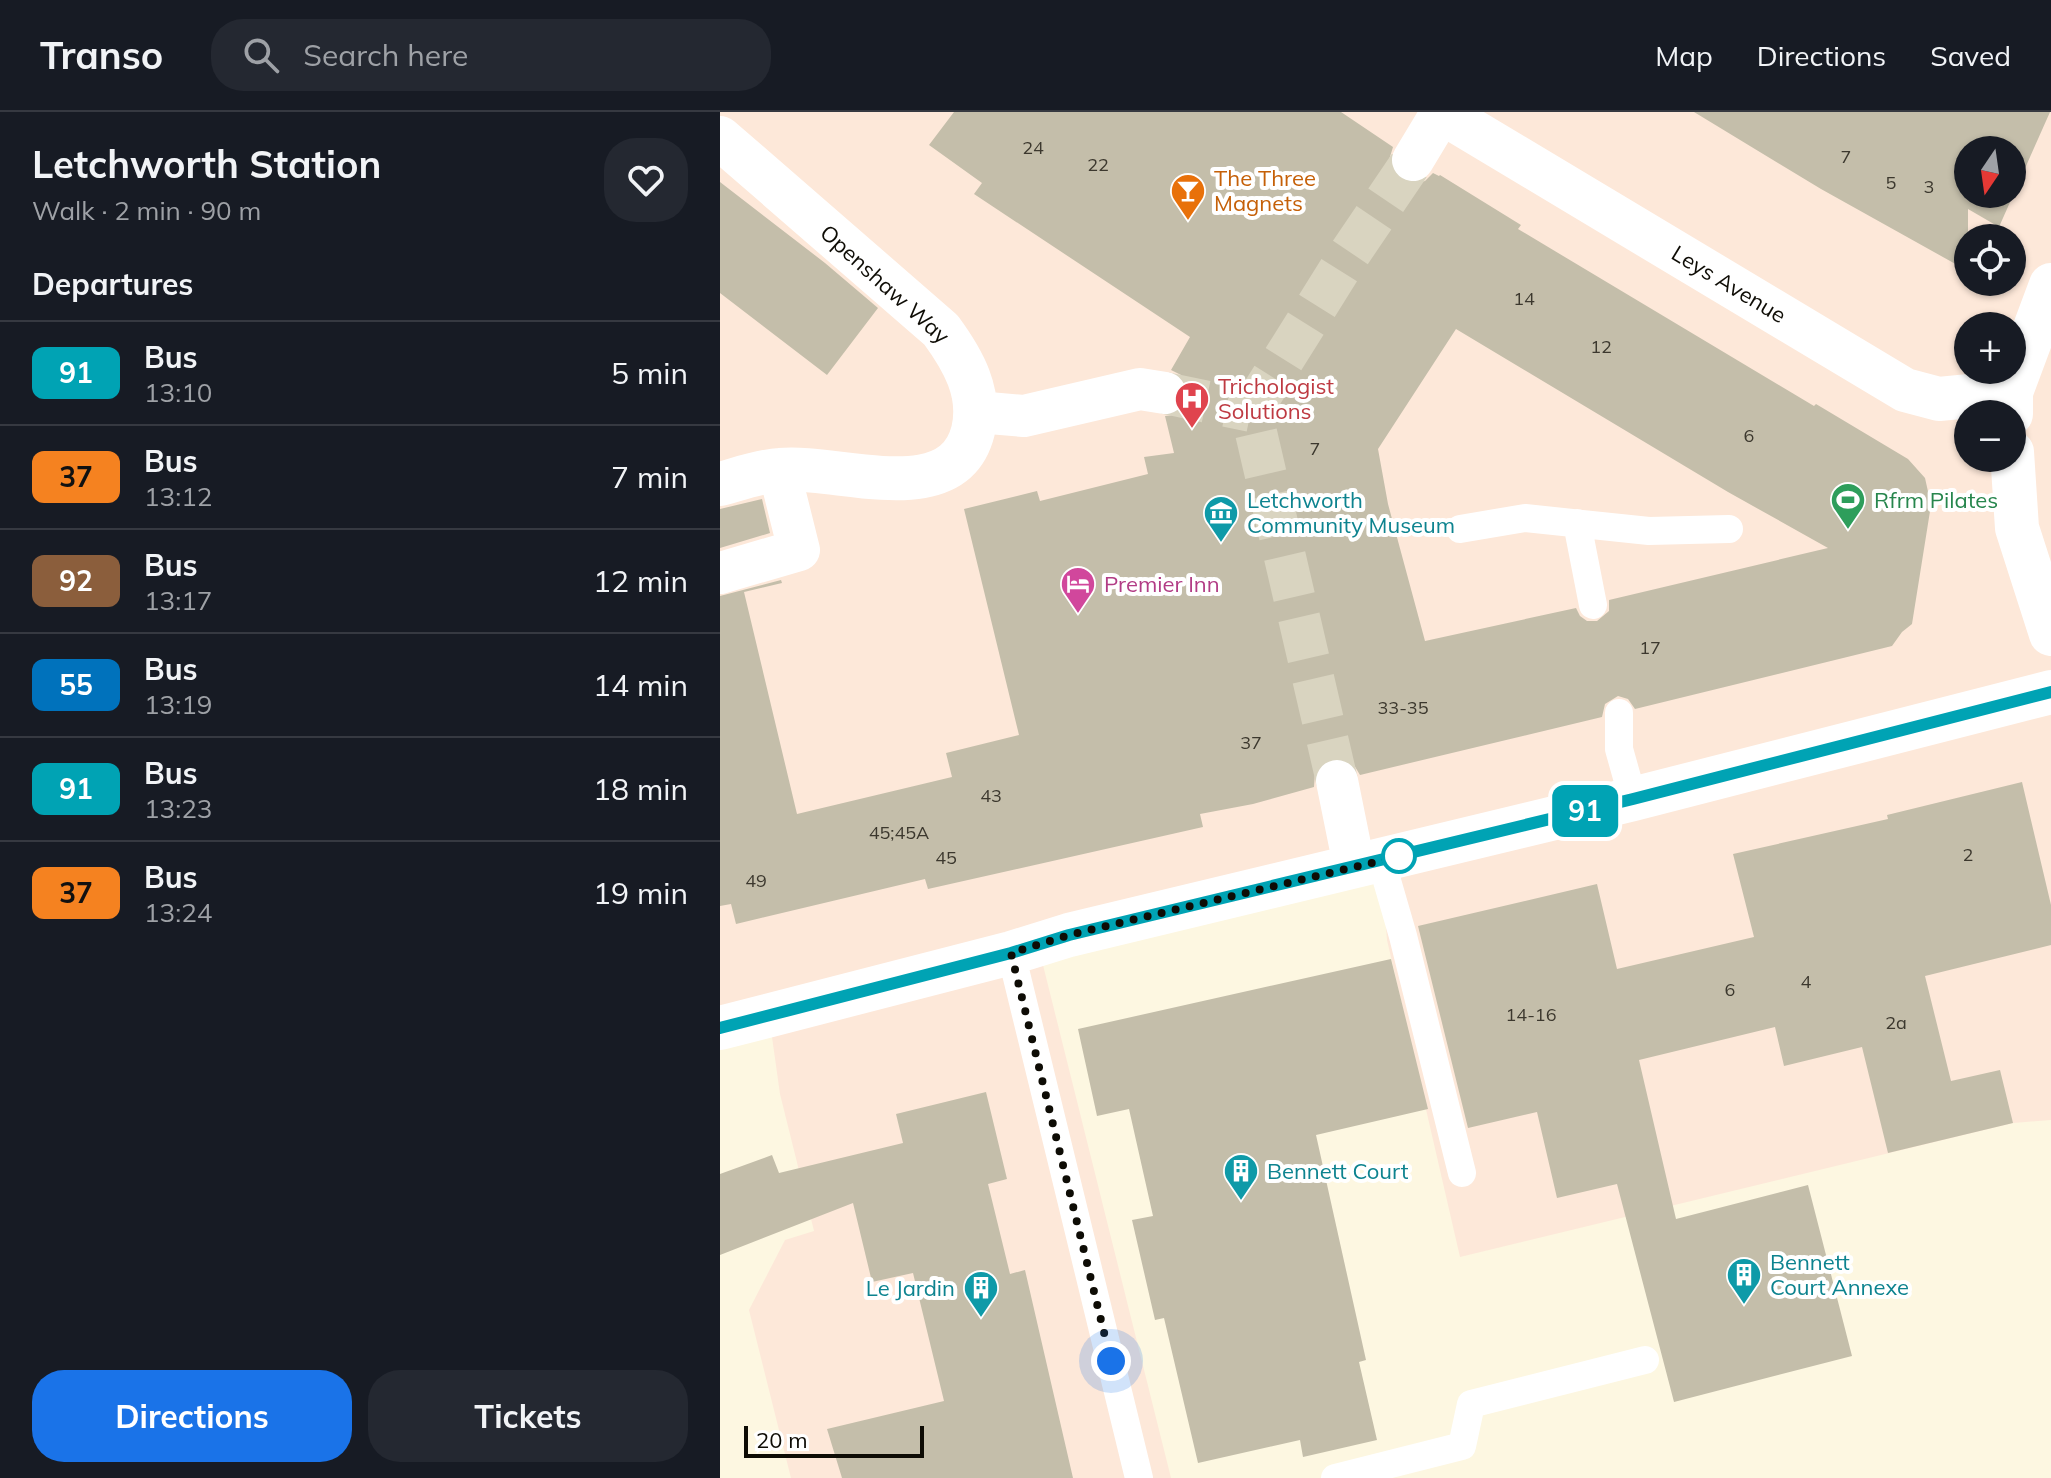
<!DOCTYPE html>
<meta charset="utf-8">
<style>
:root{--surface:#171b24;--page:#242831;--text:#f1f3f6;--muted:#9ea1a6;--line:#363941;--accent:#1a73e8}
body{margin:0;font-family:Mulish,sans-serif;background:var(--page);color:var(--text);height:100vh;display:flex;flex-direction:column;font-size:30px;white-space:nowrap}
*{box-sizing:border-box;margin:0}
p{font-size:26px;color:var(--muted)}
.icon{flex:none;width:44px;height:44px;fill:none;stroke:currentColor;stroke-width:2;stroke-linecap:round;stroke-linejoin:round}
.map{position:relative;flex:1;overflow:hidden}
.sheet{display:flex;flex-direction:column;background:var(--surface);width:720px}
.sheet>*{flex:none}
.badge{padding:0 16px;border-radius:12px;font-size:28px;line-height:52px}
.needle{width:52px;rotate:193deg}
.tools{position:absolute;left:1234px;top:24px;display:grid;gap:16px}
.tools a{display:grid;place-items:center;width:72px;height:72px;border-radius:50%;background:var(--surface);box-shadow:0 2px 6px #0004;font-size:40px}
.scale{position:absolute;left:24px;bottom:20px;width:180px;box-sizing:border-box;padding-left:8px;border:4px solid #0e0c05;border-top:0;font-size:22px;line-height:28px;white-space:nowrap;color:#0e0c05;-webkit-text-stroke:6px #fff;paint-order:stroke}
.you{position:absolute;width:40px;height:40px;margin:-20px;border:6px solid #fff;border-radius:50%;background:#1a73e8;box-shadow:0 0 0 12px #1a73e833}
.map>.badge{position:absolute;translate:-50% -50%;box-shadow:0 0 0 4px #fff}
h2{padding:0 32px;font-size:30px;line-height:72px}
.round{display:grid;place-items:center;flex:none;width:84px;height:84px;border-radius:32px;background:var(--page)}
.summary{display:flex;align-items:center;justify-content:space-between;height:136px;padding:0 32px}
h1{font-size:38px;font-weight:700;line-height:60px}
.cta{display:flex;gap:16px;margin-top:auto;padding:16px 32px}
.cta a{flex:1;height:92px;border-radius:32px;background:var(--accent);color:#fff;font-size:32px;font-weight:700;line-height:92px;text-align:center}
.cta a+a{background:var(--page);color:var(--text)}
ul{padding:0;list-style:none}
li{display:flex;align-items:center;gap:24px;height:104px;padding:0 32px;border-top:2px solid var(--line)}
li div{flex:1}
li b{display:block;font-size:30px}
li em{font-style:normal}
li .badge{min-width:88px;font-weight:700;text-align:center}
header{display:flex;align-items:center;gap:48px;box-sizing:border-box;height:112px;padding:0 40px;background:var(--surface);border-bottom:2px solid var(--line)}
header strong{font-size:38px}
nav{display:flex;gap:44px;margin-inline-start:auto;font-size:28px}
.search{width:560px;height:72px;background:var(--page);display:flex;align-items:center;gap:20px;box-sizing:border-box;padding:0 28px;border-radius:32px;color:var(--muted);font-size:30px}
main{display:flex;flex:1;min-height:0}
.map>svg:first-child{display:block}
.commercial{fill:#fde8d9;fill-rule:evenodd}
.building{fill:#c4beaa;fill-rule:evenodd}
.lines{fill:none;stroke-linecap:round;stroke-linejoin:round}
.pedestrian-tunnel{stroke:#d9d4c0;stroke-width:42;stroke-dasharray:42 21;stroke-linecap:butt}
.service{stroke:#fff;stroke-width:28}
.pedestrian{stroke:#fff;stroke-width:42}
.minor{stroke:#fff;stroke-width:44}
.tertiary{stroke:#fff;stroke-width:44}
.line-casing{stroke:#fff;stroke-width:18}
.line{stroke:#00a3b4;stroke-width:12}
.walk{stroke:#0e0c05;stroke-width:8;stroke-dasharray:0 14.4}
.stop-dot{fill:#fff;stroke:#00a3b4;stroke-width:4}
.labels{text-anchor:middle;stroke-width:8;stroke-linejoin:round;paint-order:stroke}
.number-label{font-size:18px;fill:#3c382e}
.food-label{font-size:22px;fill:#c56008;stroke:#fff;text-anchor:start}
.street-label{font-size:22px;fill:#0e0c05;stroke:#fff}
.health-label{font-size:22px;fill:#be3a42;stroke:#fff;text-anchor:start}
.culture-label{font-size:22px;fill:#0d838f;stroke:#fff;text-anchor:start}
.leisure-label{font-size:22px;fill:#27864d;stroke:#fff;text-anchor:start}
.hotel-label{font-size:22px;fill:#b23c85;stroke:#fff;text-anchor:start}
</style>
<header>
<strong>Transo</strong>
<div class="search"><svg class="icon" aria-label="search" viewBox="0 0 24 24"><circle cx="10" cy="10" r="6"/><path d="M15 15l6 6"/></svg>Search here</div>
<nav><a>Map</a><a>Directions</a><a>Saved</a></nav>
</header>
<main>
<section class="sheet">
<div class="summary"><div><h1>Letchworth Station</h1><p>Walk · 2 min · 90 m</p></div><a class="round"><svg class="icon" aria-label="heart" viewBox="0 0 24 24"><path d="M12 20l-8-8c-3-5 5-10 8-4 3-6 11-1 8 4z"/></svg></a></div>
<h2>Departures</h2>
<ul>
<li><span class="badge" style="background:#00a3b4;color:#fff">91</span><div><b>Bus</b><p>13:10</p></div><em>5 min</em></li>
<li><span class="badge" style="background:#f58220;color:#111">37</span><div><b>Bus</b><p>13:12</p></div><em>7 min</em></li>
<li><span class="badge" style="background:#8b5e3c;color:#fff">92</span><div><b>Bus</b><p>13:17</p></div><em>12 min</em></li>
<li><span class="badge" style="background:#0072bc;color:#fff">55</span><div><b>Bus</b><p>13:19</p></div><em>14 min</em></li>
<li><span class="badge" style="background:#00a3b4;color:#fff">91</span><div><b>Bus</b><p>13:23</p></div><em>18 min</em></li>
<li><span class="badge" style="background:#f58220;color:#111">37</span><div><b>Bus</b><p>13:24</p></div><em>19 min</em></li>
</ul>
<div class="cta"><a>Directions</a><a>Tickets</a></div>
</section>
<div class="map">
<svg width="1331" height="1366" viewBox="0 0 1331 1366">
<rect width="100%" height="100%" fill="#fdf7e1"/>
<path class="commercial" d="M0,0H1331V1008L1293,1011L740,1145L667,828L661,749L318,833L451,1366H71L29,1198L65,1128L94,1119L60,982L52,925L0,916ZM1248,38H1292V82H1248ZM1248,126H1292V170H1248ZM1248,214H1292V258H1248ZM1248,302H1292V346H1248Z"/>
<path class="building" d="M234,0H621L673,35L669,48L672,60L680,68L693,72L705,69L713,61L719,64L720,63L801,113L798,117L1094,294L1096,292L1188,347L1205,366L1211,393L1192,512L1182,520L1172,534L915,597L908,587L898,584L885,592L882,605L640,663L634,653L625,647L612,646L601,652L595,661L594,675L533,692L480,702L483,715L208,777L205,767L16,812L11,792L0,794V484L61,468L62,471L24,480L77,702L232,665L226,641L299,623L244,397L317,379L320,389L428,362L424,345L454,341L445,304L454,303L463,297L469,284L467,272L461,263L451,258L470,225L254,82L262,71L209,33ZM736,217L1008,380L1108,436L889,488V499L877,509H867L860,504L856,496L705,529L668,392L658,337Z
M974,0H1330L1279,115L1248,97V159L1101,77ZM1248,38H1292V82H1248Z
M0,70L105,151L158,196L107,263L0,181Z
M42,387L50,421L0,436V397Z
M1302,670L1331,793V833L1205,864L1231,969L1280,958L1293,1011L1168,1041L1142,935L1064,954L1055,915L919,948L956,1107L1088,1073L1132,1244L954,1290L897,1072L837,1086L817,1000L748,1016L698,814L877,772L897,857L1034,825L1013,742L1168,707L1167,703Z
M671,847L708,997L596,1023L646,1248L639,1250L657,1328L583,1345L580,1328L478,1351L444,1206L435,1208L412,1108L433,1104L409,997L377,1004L358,917Z
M266,980L287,1067L268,1072L290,1162L305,1158L353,1366H122L107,1317L224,1289L193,1161L152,1170L133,1091L0,1143V1062L52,1043L59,1061L183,1031L176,1002Z"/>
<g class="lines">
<path class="pedestrian-tunnel" d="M445,281L531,299
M617,669L531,299L630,141L693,48"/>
<path class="service" d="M857,411L873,493
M740,417L805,406L929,419L1009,417
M899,601V637L913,687
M661,748L683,824L742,1061
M291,841L419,1366
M615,1366L742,1334L751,1292L925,1248"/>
<path class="pedestrian" d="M693,48L722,0
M257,300L304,304L420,277L445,281
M0,461L79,438L59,358
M617,669L634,753"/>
<path class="minor" d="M721,0L1185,278L1219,287L1291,280
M0,26L221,218C243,248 262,281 253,319C233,399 117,352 60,358C40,359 19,367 0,372
M1291,302V280L1331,173
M1292,340L1297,416L1331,522"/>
<path class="tertiary" d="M0,916L291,841L349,823L913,687L1331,580"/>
</g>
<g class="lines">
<defs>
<path id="line" d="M0,916L291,841L349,823L913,687L1331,580"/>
</defs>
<use href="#line" class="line-casing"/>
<use href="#line" class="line"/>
<path class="walk" d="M391,1249L291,841L349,823L689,742L679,744"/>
</g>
<defs>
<symbol id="bar-pin" viewBox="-11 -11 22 30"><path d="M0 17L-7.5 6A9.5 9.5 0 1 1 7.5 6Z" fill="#e8710a" stroke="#fff"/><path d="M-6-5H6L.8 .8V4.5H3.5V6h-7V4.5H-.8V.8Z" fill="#fff"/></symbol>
<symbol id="hospital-pin" viewBox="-11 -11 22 30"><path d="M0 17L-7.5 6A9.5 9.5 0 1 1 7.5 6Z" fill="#e0444e" stroke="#fff"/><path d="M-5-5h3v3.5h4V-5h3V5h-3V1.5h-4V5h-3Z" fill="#fff"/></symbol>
<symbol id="stadium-pin" viewBox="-11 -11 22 30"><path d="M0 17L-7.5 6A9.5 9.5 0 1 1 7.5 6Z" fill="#2e9e5b" stroke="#fff"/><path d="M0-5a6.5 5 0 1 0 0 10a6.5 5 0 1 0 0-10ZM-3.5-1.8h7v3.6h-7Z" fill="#fff"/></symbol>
<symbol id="museum-pin" viewBox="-11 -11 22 30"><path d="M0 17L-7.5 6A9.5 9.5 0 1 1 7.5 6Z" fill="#0f9aa8" stroke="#fff"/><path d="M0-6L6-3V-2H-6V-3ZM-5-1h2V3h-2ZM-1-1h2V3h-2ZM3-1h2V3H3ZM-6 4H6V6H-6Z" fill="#fff"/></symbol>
<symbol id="hotel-pin" viewBox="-11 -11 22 30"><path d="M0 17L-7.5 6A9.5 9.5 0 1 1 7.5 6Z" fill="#d1479c" stroke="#fff"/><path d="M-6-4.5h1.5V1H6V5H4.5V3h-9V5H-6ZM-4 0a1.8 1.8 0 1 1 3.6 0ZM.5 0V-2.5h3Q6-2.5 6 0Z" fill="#fff"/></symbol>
<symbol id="building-pin" viewBox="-11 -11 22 30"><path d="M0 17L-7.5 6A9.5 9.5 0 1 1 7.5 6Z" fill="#0f9aa8" stroke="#fff"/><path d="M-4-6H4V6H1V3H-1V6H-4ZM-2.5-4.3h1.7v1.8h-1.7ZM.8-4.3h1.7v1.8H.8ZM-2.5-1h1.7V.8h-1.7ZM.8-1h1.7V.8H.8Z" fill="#fff"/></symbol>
</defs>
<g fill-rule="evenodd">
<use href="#bar-pin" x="448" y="59" width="40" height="54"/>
<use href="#hospital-pin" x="452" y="267" width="40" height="54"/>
<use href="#stadium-pin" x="1108" y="368" width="40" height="54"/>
<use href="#museum-pin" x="481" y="381" width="40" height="54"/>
<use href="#hotel-pin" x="338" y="452" width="40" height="54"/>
<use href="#building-pin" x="501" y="1039" width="40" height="54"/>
<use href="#building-pin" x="1004" y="1143" width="40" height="54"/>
<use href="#building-pin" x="241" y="1156" width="40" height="54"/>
</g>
<circle class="stop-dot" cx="679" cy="744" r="16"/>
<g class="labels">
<g class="number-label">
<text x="313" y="42">24</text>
<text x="1126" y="51">7</text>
<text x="378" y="59">22</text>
<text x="1171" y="77">5</text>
<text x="1209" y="81">3</text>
<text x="804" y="193">14</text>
<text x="881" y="241">12</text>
<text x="1029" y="330">6</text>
<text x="595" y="343">7</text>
<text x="930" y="542">17</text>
<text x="683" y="602">33-35</text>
<text x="531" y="637">37</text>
<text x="271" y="690">43</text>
<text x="179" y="727">45;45A</text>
<text x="1248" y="749">2</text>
<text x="226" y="752">45</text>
<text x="36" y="775">49</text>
<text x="1086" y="876">4</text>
<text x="1010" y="884">6</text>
<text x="811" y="909">14-16</text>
<text x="1176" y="917">2a</text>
</g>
<g class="food-label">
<text x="494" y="74">The Three<tspan x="494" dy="25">Magnets</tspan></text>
</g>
<g class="street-label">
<text transform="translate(165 172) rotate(42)" y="8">Openshaw Way</text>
<text transform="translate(1009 172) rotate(31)" y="8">Leys Avenue</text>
</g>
<g class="health-label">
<text x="498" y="282">Trichologist<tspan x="498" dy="25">Solutions</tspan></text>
</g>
<g class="culture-label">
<text x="527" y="396">Letchworth<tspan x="527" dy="25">Community Museum</tspan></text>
<text x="547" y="1067">Bennett Court</text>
<text x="1050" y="1158">Bennett<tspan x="1050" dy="25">Court Annexe</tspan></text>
<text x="235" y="1184" text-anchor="end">Le Jardin</text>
</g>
<g class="leisure-label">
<text x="1154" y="396">Rfrm Pilates</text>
</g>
<g class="hotel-label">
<text x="384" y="480">Premier Inn</text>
</g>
</g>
</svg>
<div class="tools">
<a><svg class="needle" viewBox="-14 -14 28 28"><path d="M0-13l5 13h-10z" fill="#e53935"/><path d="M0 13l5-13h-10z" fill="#9ea1a6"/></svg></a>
<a><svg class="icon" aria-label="locate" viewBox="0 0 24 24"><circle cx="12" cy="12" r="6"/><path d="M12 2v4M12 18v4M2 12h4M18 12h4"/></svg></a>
<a>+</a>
<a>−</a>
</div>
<div class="scale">20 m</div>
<div class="you" style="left:391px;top:1249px"></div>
<b class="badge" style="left:865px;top:699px;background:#00a3b4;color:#fff">91</b>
</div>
</main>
